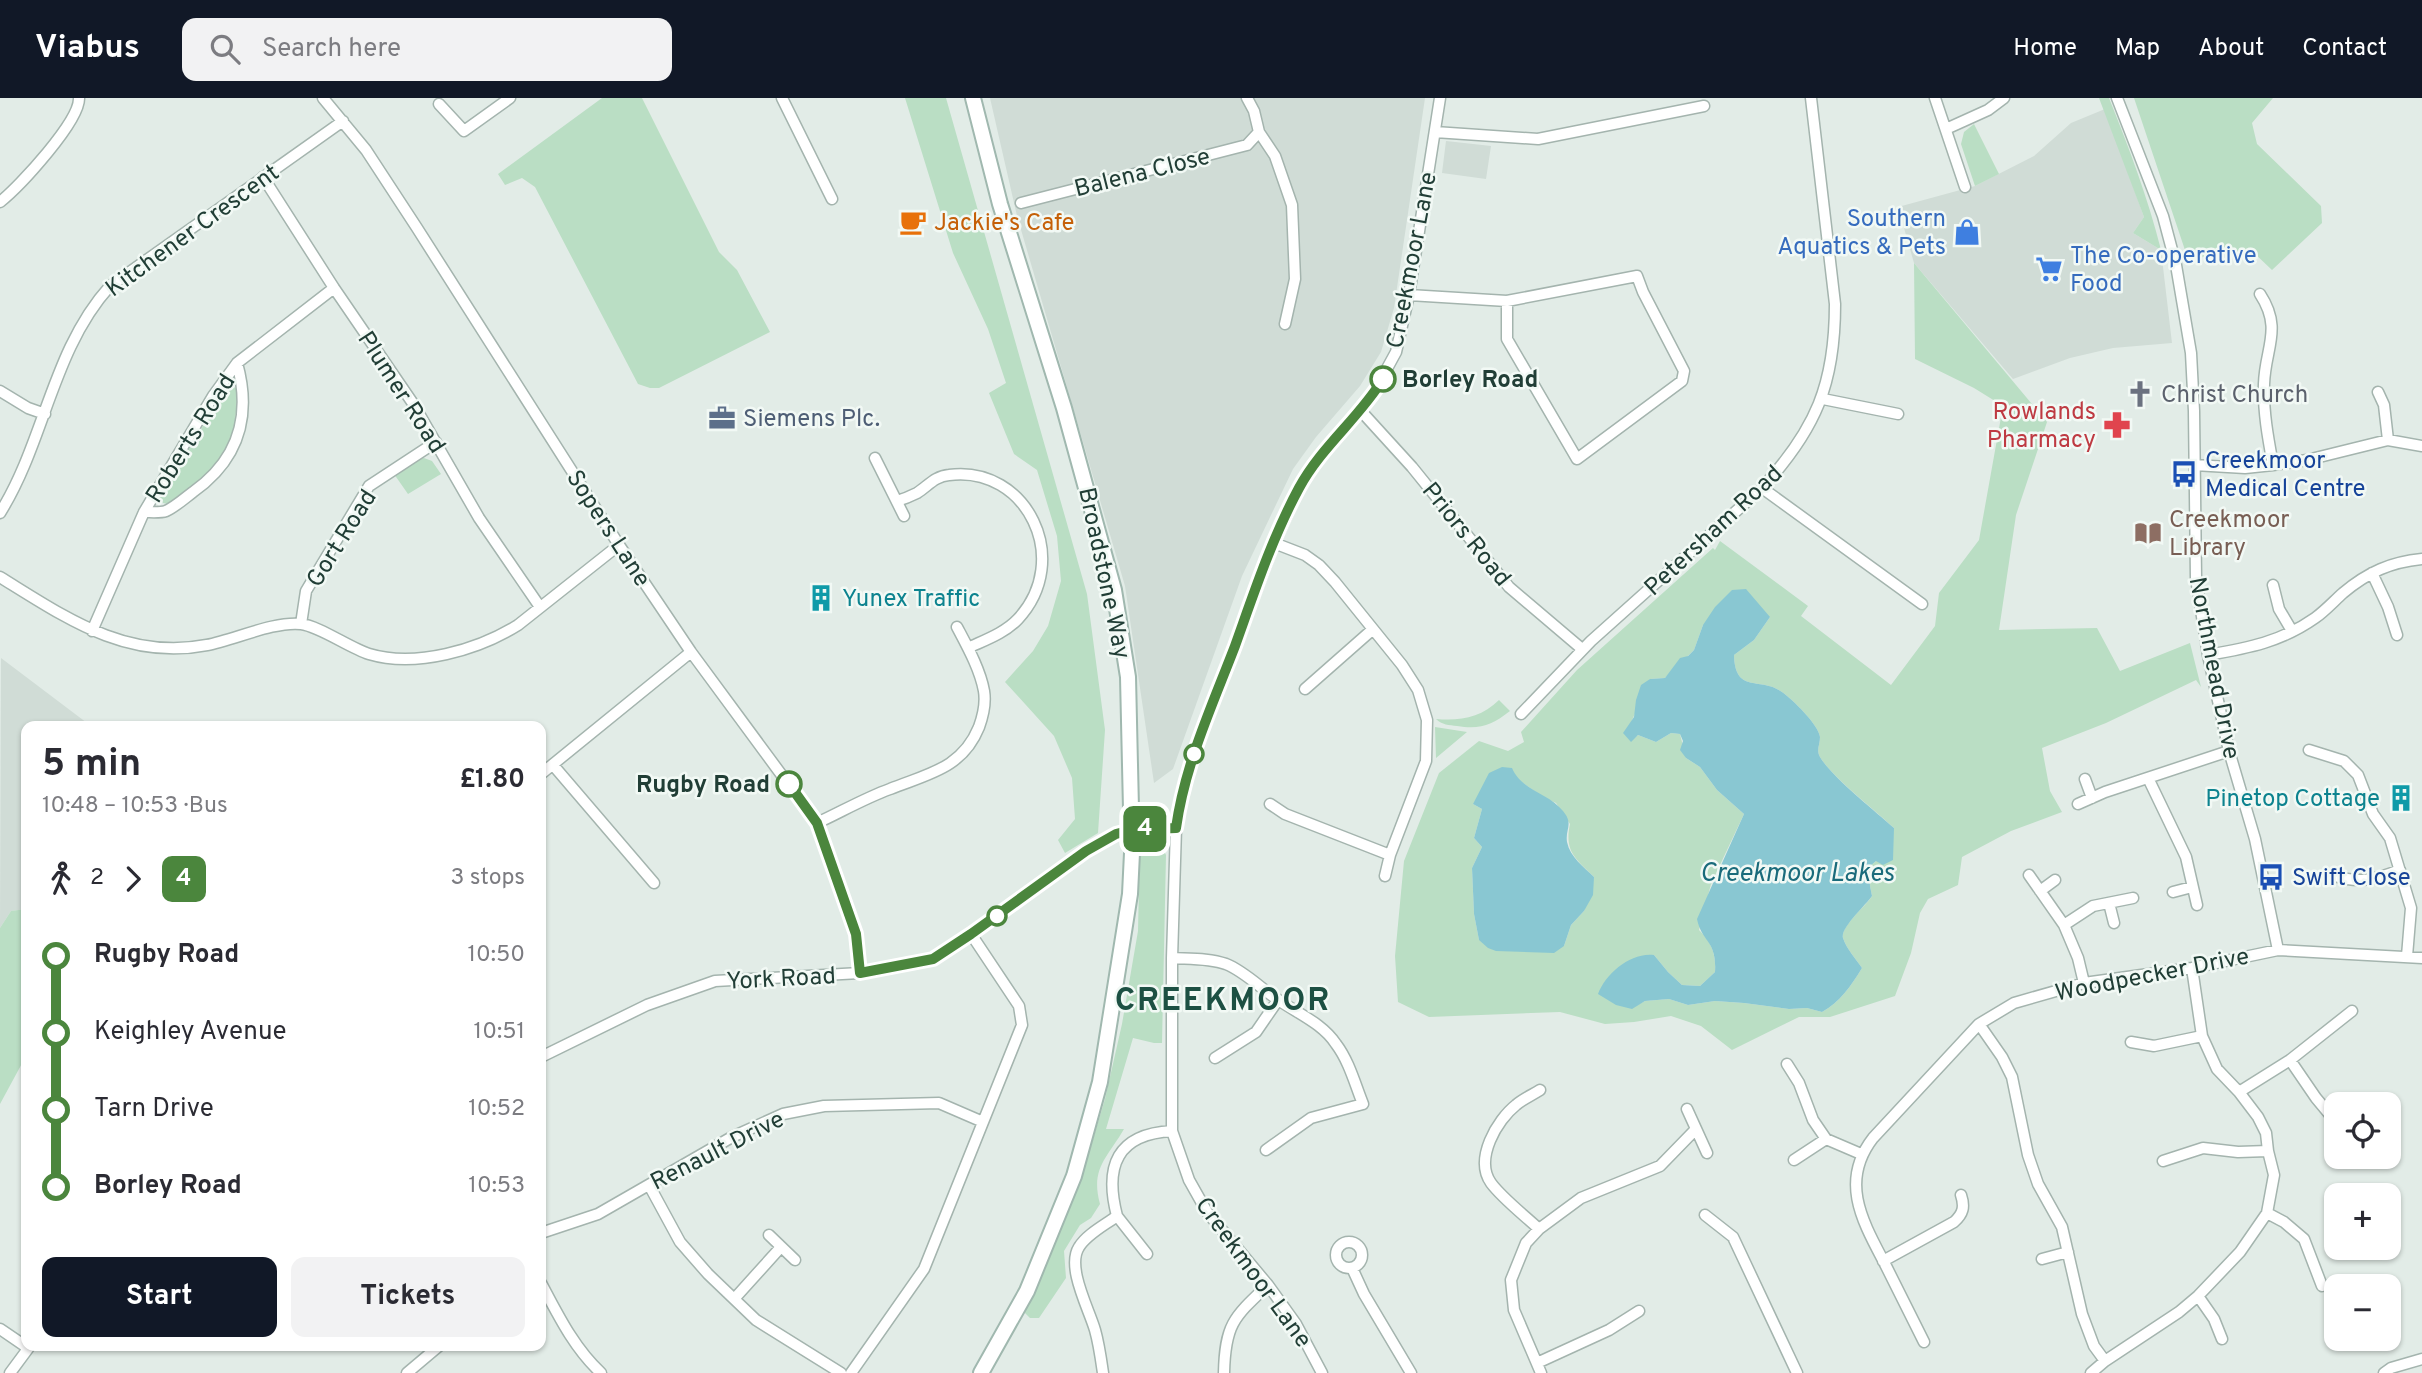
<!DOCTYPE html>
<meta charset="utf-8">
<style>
:root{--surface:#fff;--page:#f2f2f3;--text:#2b2b33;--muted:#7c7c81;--accent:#111827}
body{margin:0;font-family:Overpass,sans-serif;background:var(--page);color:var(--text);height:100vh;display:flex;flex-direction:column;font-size:26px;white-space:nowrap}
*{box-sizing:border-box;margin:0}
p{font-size:23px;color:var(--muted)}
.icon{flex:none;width:38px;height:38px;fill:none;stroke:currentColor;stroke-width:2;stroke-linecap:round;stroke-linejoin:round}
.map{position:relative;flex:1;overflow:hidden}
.side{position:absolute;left:21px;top:623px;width:525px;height:630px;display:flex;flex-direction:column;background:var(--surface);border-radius:14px;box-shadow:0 2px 5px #0004}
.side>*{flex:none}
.badge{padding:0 14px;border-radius:10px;font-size:24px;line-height:46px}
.fabs{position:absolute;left:2324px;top:994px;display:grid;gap:14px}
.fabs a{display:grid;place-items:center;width:77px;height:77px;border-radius:14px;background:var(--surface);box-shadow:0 2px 5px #0004;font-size:35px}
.map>.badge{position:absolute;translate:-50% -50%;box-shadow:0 0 0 4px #fff}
.legs{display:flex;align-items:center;gap:10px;height:77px;padding:0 21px;font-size:23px}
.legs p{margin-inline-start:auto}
.overview{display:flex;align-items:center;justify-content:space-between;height:119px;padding:0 21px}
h1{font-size:38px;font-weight:700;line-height:52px}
.primary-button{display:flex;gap:14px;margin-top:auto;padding:14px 21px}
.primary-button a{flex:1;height:80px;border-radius:14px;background:var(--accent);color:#fff;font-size:28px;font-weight:700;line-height:80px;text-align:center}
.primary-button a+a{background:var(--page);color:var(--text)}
ul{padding:0 21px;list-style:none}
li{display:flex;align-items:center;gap:24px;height:77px;font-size:26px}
li i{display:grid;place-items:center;width:10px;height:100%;margin:0 9px;background:currentColor}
li i::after{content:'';width:18px;height:18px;margin:-9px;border:5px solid;border-radius:50%;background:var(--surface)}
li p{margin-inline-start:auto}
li:first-child i{background:linear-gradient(#0000 50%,currentColor 0)}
li:last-child i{background:linear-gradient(currentColor 50%,#0000 0)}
header{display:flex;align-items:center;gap:42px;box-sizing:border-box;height:98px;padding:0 35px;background:var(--accent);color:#fff}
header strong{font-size:33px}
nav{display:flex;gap:38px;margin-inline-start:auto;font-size:24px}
.search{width:490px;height:63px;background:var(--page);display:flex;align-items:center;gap:18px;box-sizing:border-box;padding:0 24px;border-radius:14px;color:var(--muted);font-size:26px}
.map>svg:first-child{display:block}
.built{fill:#d0dcd6}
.green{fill:#badec4;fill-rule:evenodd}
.water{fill:#89c7d2}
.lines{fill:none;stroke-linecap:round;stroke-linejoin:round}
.street-casing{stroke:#a4b4ae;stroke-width:13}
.secondary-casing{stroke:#a0b8af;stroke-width:18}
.street{stroke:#fff;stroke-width:10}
.secondary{stroke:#fff;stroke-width:14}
.line-1-casing{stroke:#fff;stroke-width:16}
.line-1{stroke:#4b863d;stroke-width:10}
.stop-1-dot{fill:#fff;stroke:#4b863d;stroke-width:3.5}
.labels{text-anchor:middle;stroke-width:5;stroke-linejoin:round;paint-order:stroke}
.street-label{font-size:24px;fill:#213e36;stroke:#f2f9f5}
.shop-label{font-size:24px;fill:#366cbe;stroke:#f2f9f5;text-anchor:end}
.food-label{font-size:24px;fill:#c56008;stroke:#f2f9f5;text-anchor:start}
.stop-label{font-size:24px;font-weight:bold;fill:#213e36;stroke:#f2f9f5;text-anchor:start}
.worship-label{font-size:24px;fill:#5b616d;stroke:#f2f9f5;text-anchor:start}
.health-label{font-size:24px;fill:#be3a42;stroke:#f2f9f5;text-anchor:end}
.service-label{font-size:24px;fill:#4e5e75;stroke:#f2f9f5;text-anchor:start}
.transit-label{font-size:24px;fill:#164399;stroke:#f2f9f5;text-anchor:start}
.education-label{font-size:24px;fill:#785e54;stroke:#f2f9f5;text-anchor:start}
.culture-label{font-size:24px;fill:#0d838f;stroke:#f2f9f5;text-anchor:start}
.water-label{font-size:26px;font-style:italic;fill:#1a6b7b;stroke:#f2f9f5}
.district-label{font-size:32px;font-weight:bold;letter-spacing:2px;fill:#1d5043;stroke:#f2f9f5}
</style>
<header>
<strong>Viabus</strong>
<div class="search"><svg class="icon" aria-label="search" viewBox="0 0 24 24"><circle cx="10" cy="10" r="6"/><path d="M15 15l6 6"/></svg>Search here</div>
<nav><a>Home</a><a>Map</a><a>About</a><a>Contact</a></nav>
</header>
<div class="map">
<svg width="2422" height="1275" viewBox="0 0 2422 1275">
<rect width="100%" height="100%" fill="#e2ece7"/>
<path class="built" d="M990,0H1425L1394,210L1381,254L1360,288L1316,339L1293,371L1242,478L1173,671L1154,685L1125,488L1017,118Z
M2105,11L2144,119L2133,135L2161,152L2172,245L2113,250L2070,260L2013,281L1914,165L1898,109L1975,88L2034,58L2071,25Z
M1446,43L1491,48L1486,81L1442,75Z
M1,560L91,628H26V811L11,813L0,830Z"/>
<path class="green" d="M602,0H642L719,154L737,172L770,234L659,290H650L638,286L535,89L522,80L505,87L498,76Z
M905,0H946L1087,496L1105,632L1098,735L1065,755L1058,742L1075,721L1072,680L1054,638L1005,584L1033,553L1048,528L1061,483L1057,438L1037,372L1014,356L989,295L1006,285L988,231L953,155Z
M2099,0H2109C2129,50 2148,100 2161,152L2133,135L2144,119Z
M2134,0H2273L2252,25L2257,46L2321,108L2322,125L2272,172L2252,153L2188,161Z
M1974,26L1999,76L1975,88L1961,46L1964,34Z
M1914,165L2047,324L2016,417L1999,532L2097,530L2120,573L2190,545L2201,589L2196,582L2106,625L2042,650L2050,693L2062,714L2011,733L1962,759L1958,787L1928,801L1920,815L1911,855L1895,898L1830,919H1799L1732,952L1701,928L1671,918L1634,924L1605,926L1560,914L1429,919L1398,904L1395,858L1404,763L1439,675L1479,643L1508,653L1524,644L1521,634L1577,572L1713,450L1715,452L1720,443L1808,508L1801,518L1891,587L1935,528L1939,495L1979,442L2003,308L1974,290L1915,261ZM1770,519L1754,542L1734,557C1735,597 1761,578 1782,594C1792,601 1819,627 1820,639C1820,647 1816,652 1820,659C1832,679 1876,713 1894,730L1876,763L1869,769L1870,788L1872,798C1866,808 1840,829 1843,840C1846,850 1856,861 1862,870C1851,888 1840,904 1822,914L1807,910L1789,911L1744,905L1715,903L1688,907L1669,901L1645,903L1631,910L1654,857L1668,874L1682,887L1700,888L1715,874C1716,856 1712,845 1699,832L1711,786L1744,716L1717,692L1700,669L1686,660L1680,636L1671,635L1656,644L1638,637L1631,643L1624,635L1630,627L1650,581L1665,580L1694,552L1703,527ZM1516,680L1543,699L1556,705L1570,726C1564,754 1576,761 1594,779L1584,813L1571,827L1564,848L1479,842L1474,816L1472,770L1482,749L1474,740L1482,711L1473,706Z
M227,289H234L238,292C236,307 236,323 233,337C225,368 197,385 174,403L168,406L163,405L160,399L166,388Z
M424,360L432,363L441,376L408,396L394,376L419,361Z
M1499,602L1510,613C1492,627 1480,632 1457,628C1449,627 1442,627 1436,621C1460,623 1481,620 1499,602Z
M1435,629L1467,634L1436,660Z
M1152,740L1161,747L1166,757L1162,945H1154L1133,940L1106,1031H1124C1108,1059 1090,1070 1100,1106L1091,1120L1080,1127L1064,1153L1066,1180L1039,1220H1030L1023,1213L1081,1081L1105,1001L1122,926L1138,833L1140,741Z
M26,811V958L0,1006V830L11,813Z"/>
<path class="water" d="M1746,491L1770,519L1754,542L1734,557C1735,597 1761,578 1782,594C1792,601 1819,627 1820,639C1820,647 1816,652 1820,659C1832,679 1875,713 1894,730L1893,762L1883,767L1876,763L1869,769L1870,788L1872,798C1866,807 1840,830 1843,840C1846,850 1856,861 1862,870C1851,888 1840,904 1822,914L1807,910L1789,911L1744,905L1715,903L1688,907L1669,901L1645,903L1632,911L1616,907L1598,896C1606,875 1631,854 1654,857L1668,874L1682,887L1700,888L1715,874C1717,842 1702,845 1697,821L1744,716L1717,692L1700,669L1686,660L1680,652L1683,643L1680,636L1671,635L1656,644L1638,637L1631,644L1623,635L1634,619L1636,602L1641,587L1650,581L1665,580L1680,560L1688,558L1694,552L1703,527L1715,509L1732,492Z
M1502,669L1512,670C1522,693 1549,695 1563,713C1574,726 1565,731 1567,744C1570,759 1584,769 1594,779L1593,797L1584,813L1571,827L1564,848L1554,855L1496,853L1488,850L1479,842L1474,816L1472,770L1482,749L1474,740L1482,711L1473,706L1489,675Z"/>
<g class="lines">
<defs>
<path id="street" d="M323,0L366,52L417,130L619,447L691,554L817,725L856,836L860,875
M782,0L832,101
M1247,0L1254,13L1259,34L1275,58L1292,107L1295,181L1285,226
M1935,0L1965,89
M2117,0L2163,118L2176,167L2191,255L2194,313L2196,480L2208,557L2229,653L2255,741L2278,852
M439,6L464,33L510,0
M1946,31L1988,12L2004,0
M1435,34L1538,41L1704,8
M263,79L334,190L414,307L479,420L540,509
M0,104C20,88 80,23 79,0
M1021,105L1247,47L1259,34
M2260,196C2283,231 2265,250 2264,286C2263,313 2268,340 2273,367
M1409,197L1507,203L1637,178L1643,194L1684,273L1682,283L1577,361L1507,241V203
M0,293L28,310L45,316
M2378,294L2384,307L2388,342
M1823,301L1898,316
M1361,313L1412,369L1509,489L1582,551
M875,360L904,418
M2194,367L2245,370L2273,367L2307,362L2388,342L2422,348
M1762,390L1922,506
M897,403C904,401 911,398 917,395C928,388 935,378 949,377C1027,367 1073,462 1018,521C1005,535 985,542 968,550
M144,414C151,414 160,415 166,413C175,409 185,400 193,394C238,362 252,319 237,265
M0,415C45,343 52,252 110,188L343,23
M2372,475L2388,509L2397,537
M0,479C65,519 126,563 207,547C234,542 274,523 301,526C319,528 350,550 369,556C416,570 478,552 518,527L619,447
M2273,487L2279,511L2292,533
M301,526L306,493L369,388L436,344
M92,533L144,414L213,298L237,265L334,190
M2208,557C2248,550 2281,544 2315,520C2325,513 2334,503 2343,495C2368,474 2391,464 2422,461
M1305,591L1372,532
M1521,616L1591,543L1762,390C1816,331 1835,286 1835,206L1811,0
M2309,652L2344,663L2358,677L2373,716L2390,740L2411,810L2407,858
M553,667L654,785
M541,676L691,554
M2148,680L2186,759L2197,807
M2085,681L2092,700
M1270,706L1285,716L1390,757L1426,663L1427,622L1418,592L1402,567L1335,484L1319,467L1305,457L1274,445
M2078,706L2105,694L2229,653
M817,725C841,714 865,700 890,691C927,676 962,671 979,629C983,618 986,605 984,593C980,571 967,548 957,529
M2029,777L2064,827L2078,860L2084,885
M1385,778L1390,757
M2335,778C2360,786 2377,781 2400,772
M2040,793L2055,782
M2173,794L2192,789
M2109,805L2114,825
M2064,827L2093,808L2133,800
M1172,860C1190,861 1209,860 1226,866C1246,874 1262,892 1280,903C1299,916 1323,926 1336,946C1349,963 1355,986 1363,1006L1311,1020L1266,1052
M1979,926L2002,959L2012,979L2028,1057L2038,1086L2062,1129L2082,1216L2094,1248L2105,1263
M2131,944L2154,948L2202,938
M541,959L647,907L715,883L860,875L933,861L971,836L1086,753
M1215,960L1256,934L1278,902
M2290,962L2316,1000L2336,1024
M1787,966L1799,985L1813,1022L1826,1041
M2239,994L2290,962L2352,913
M1687,1011L1707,1055
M1794,1062L1826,1041L1861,1056
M2163,1063L2203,1050L2238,1054L2268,1053
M649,1087L680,1144L708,1176L756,1222L841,1275
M2267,1115L2284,1124L2304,1141L2322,1188
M1705,1117L1733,1139L1797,1275
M1117,1118L1147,1156
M1539,1131C1524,1117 1502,1100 1491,1085C1474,1061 1497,1022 1516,1007C1523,1001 1532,997 1540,992
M541,1135L598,1116L732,1039L783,1016L824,1008L939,1005L983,1024
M769,1137L795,1162
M1336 1157a13 13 0 1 1 26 0a13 13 0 1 1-26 0Z
M2042,1161L2068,1154
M1883,1163L1954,1124C1963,1116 1965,1109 1961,1097
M1352,1170L1364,1196L1411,1275
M541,1185C558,1217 574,1250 601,1275
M2198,1198L2214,1221L2222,1241
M735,1200L781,1149
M0,1231L28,1250
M1924,1244C1911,1218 1898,1192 1885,1166C1863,1124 1839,1084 1873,1040L1979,926L2014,905L2084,885L2192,870L2278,852L2422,860
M1537,1265L1609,1232L1639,1213
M10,1275L30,1248
M407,1275L439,1248
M851,1275L924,1171L1022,927L1019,908L971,836
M1103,1275C1101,1261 1099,1246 1095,1232C1089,1211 1066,1169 1079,1149C1087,1136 1105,1127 1117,1118C1104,1068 1117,1036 1172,1033
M1224,1275C1225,1226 1234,1219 1268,1187
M1322,1275L1296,1226L1268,1187L1207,1114L1189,1082L1172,1033V860L1176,730L1189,669L1274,445L1299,390L1320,358L1372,298L1396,254L1409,197L1440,0
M1541,1275L1514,1212L1511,1182L1526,1145L1539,1131L1581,1100L1660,1068L1696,1031
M2091,1275L2105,1263L2179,1214L2198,1198L2240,1154L2267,1115L2274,1077L2268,1053L2266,1035L2258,1019L2239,994L2217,971L2202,938L2192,870
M2384,1275L2391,1270L2422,1261"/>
<path id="secondary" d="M973,0L1000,106L1064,310L1114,492L1128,579L1132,755L1130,796L1100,984L1074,1078L1027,1193L981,1275"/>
</defs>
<use href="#street" class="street-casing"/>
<use href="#secondary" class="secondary-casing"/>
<use href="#street" class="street"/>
<use href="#secondary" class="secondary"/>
</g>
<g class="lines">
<defs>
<path id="line-1" d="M789,686L817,725L856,836L860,875L933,861L971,836L1086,753L1116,736L1131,732L1176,730C1185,666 1212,608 1235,548C1254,495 1272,440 1299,390C1321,349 1359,320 1383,281"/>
</defs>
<use href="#line-1" class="line-1-casing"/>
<use href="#line-1" class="line-1"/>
</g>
<defs>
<symbol id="cafe-bare" viewBox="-9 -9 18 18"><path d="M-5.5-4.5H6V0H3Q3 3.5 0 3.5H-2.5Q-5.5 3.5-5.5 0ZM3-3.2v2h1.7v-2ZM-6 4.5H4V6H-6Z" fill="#e8710a" stroke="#f2f9f5" stroke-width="2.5" paint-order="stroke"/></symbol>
<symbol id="shop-bare" viewBox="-9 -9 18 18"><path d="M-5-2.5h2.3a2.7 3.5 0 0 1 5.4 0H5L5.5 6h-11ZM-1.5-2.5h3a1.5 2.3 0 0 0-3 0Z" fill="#3f7fe0" stroke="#f2f9f5" stroke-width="2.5" paint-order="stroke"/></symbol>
<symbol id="supermarket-bare" viewBox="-9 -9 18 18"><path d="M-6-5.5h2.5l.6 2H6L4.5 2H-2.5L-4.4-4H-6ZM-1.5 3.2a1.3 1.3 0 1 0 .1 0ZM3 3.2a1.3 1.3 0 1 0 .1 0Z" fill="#3f7fe0" stroke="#f2f9f5" stroke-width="2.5" paint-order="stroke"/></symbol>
<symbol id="church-bare" viewBox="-9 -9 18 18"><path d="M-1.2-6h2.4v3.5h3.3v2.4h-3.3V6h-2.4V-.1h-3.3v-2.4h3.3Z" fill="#6b7280" stroke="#f2f9f5" stroke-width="2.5" paint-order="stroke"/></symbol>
<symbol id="office-bare" viewBox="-9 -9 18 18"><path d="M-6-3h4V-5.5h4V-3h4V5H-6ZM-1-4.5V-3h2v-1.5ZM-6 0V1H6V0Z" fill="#5c6f8a" stroke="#f2f9f5" stroke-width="2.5" paint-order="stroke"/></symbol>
<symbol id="pharmacy-bare" viewBox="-9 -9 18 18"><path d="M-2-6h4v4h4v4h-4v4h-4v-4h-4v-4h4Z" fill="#e0444e" stroke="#f2f9f5" stroke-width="2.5" paint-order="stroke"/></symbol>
<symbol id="bus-bare" viewBox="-9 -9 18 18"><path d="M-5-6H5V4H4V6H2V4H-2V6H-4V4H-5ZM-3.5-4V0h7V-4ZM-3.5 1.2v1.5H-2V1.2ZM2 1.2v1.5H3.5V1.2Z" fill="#1a4fb4" stroke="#f2f9f5" stroke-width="2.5" paint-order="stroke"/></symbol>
<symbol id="library-bare" viewBox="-9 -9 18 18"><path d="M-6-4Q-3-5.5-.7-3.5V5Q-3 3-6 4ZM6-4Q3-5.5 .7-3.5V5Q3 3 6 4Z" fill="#8d6e63" stroke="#f2f9f5" stroke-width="2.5" paint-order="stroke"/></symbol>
<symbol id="building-bare" viewBox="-9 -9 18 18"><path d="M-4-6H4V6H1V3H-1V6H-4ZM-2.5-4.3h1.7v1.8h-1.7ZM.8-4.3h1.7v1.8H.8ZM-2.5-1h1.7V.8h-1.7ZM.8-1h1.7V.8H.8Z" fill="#0f9aa8" stroke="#f2f9f5" stroke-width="2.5" paint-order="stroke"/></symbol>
</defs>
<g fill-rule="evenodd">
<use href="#cafe-bare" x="894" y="105" width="38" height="38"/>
<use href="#shop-bare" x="1948" y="115" width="38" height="38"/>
<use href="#supermarket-bare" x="2030" y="152" width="38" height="38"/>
<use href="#church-bare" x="2121" y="277" width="38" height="38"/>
<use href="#office-bare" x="703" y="301" width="38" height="38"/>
<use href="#pharmacy-bare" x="2098" y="308" width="38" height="38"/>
<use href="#bus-bare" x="2165" y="357" width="38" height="38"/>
<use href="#library-bare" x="2129" y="416" width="38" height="38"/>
<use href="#building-bare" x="802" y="481" width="38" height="38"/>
<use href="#building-bare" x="2382" y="681" width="38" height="38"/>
<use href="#bus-bare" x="2252" y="760" width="38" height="38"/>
</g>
<g class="stop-1-dot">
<circle cx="1383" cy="281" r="12"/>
<circle cx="1194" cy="656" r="9"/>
<circle cx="789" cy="686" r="12"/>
<circle cx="997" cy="818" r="9"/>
</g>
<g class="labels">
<g class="street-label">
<text transform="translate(1142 74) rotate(-14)" y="8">Balena Close</text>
<text transform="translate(192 132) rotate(-36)" y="8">Kitchener Crescent</text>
<text transform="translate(1411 162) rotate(-79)" y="8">Creekmoor Lane</text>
<text transform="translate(402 294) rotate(57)" y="8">Plumer Road</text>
<text transform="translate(190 340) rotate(-58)" y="8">Roberts Road</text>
<text transform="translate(609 430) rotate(57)" y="8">Sopers Lane</text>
<text transform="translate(1713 432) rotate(-43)" y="8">Petersham Road</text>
<text transform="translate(1467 436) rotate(51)" y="8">Priors Road</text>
<text transform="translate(341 440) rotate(-58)" y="8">Gort Road</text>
<text transform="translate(1105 475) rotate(78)" y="8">Broadstone Way</text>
<text transform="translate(2215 570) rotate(79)" y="8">Northmead Drive</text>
<text transform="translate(2152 876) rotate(-11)" y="8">Woodpecker Drive</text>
<text transform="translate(781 880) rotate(-3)" y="8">York Road</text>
<text transform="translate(717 1052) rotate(-27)" y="8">Renault Drive</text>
<text transform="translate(1254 1174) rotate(54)" y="8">Creekmoor Lane</text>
</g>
<g class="shop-label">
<text x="1946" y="128">Southern<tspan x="1946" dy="28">Aquatics &amp; Pets</tspan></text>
<text x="2070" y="165" text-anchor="start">The Co-operative<tspan x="2070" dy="28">Food</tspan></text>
</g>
<g class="food-label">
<text x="934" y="132">Jackie's Cafe</text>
</g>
<g class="stop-label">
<text x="1402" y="289">Borley Road</text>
<text x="770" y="694" text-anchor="end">Rugby Road</text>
</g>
<g class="worship-label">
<text x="2161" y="304">Christ Church</text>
</g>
<g class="health-label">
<text x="2096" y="321">Rowlands<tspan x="2096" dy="28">Pharmacy</tspan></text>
</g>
<g class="service-label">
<text x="743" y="328">Siemens Plc.</text>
</g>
<g class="transit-label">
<text x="2205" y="370">Creekmoor<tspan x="2205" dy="28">Medical Centre</tspan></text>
<text x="2292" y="787">Swift Close</text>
</g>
<g class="education-label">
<text x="2169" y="429">Creekmoor<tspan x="2169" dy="28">Library</tspan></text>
</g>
<g class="culture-label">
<text x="842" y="508">Yunex Traffic</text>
<text x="2380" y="708" text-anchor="end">Pinetop Cottage</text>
</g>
<g class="water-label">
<text x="1797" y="783">Creekmoor Lakes</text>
</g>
<g class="district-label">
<text x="1223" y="912">CREEKMOOR</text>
</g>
</g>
</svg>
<div class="fabs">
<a><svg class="icon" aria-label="locate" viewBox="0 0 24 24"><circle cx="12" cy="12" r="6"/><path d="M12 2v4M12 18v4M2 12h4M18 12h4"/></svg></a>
<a>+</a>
<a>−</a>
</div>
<b class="badge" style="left:1145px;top:731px;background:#4b863d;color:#fff">4</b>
<section class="side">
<div class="overview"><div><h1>5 min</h1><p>10:48 – 10:53 · Bus</p></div><b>£1.80</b></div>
<div class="legs"><svg class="icon" aria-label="walk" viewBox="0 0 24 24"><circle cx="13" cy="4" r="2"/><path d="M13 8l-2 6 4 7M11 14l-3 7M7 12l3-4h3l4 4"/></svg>2<svg class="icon" aria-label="forward" viewBox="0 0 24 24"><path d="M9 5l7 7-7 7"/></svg><b class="badge" style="background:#4b863d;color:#fff">4</b><p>3 stops</p></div>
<ul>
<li><i style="color:#4b863d"></i><b>Rugby Road</b><p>10:50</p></li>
<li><i style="color:#4b863d"></i><span>Keighley Avenue</span><p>10:51</p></li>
<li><i style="color:#4b863d"></i><span>Tarn Drive</span><p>10:52</p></li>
<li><i style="color:#4b863d"></i><b>Borley Road</b><p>10:53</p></li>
</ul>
<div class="primary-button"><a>Start</a><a>Tickets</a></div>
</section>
</div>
